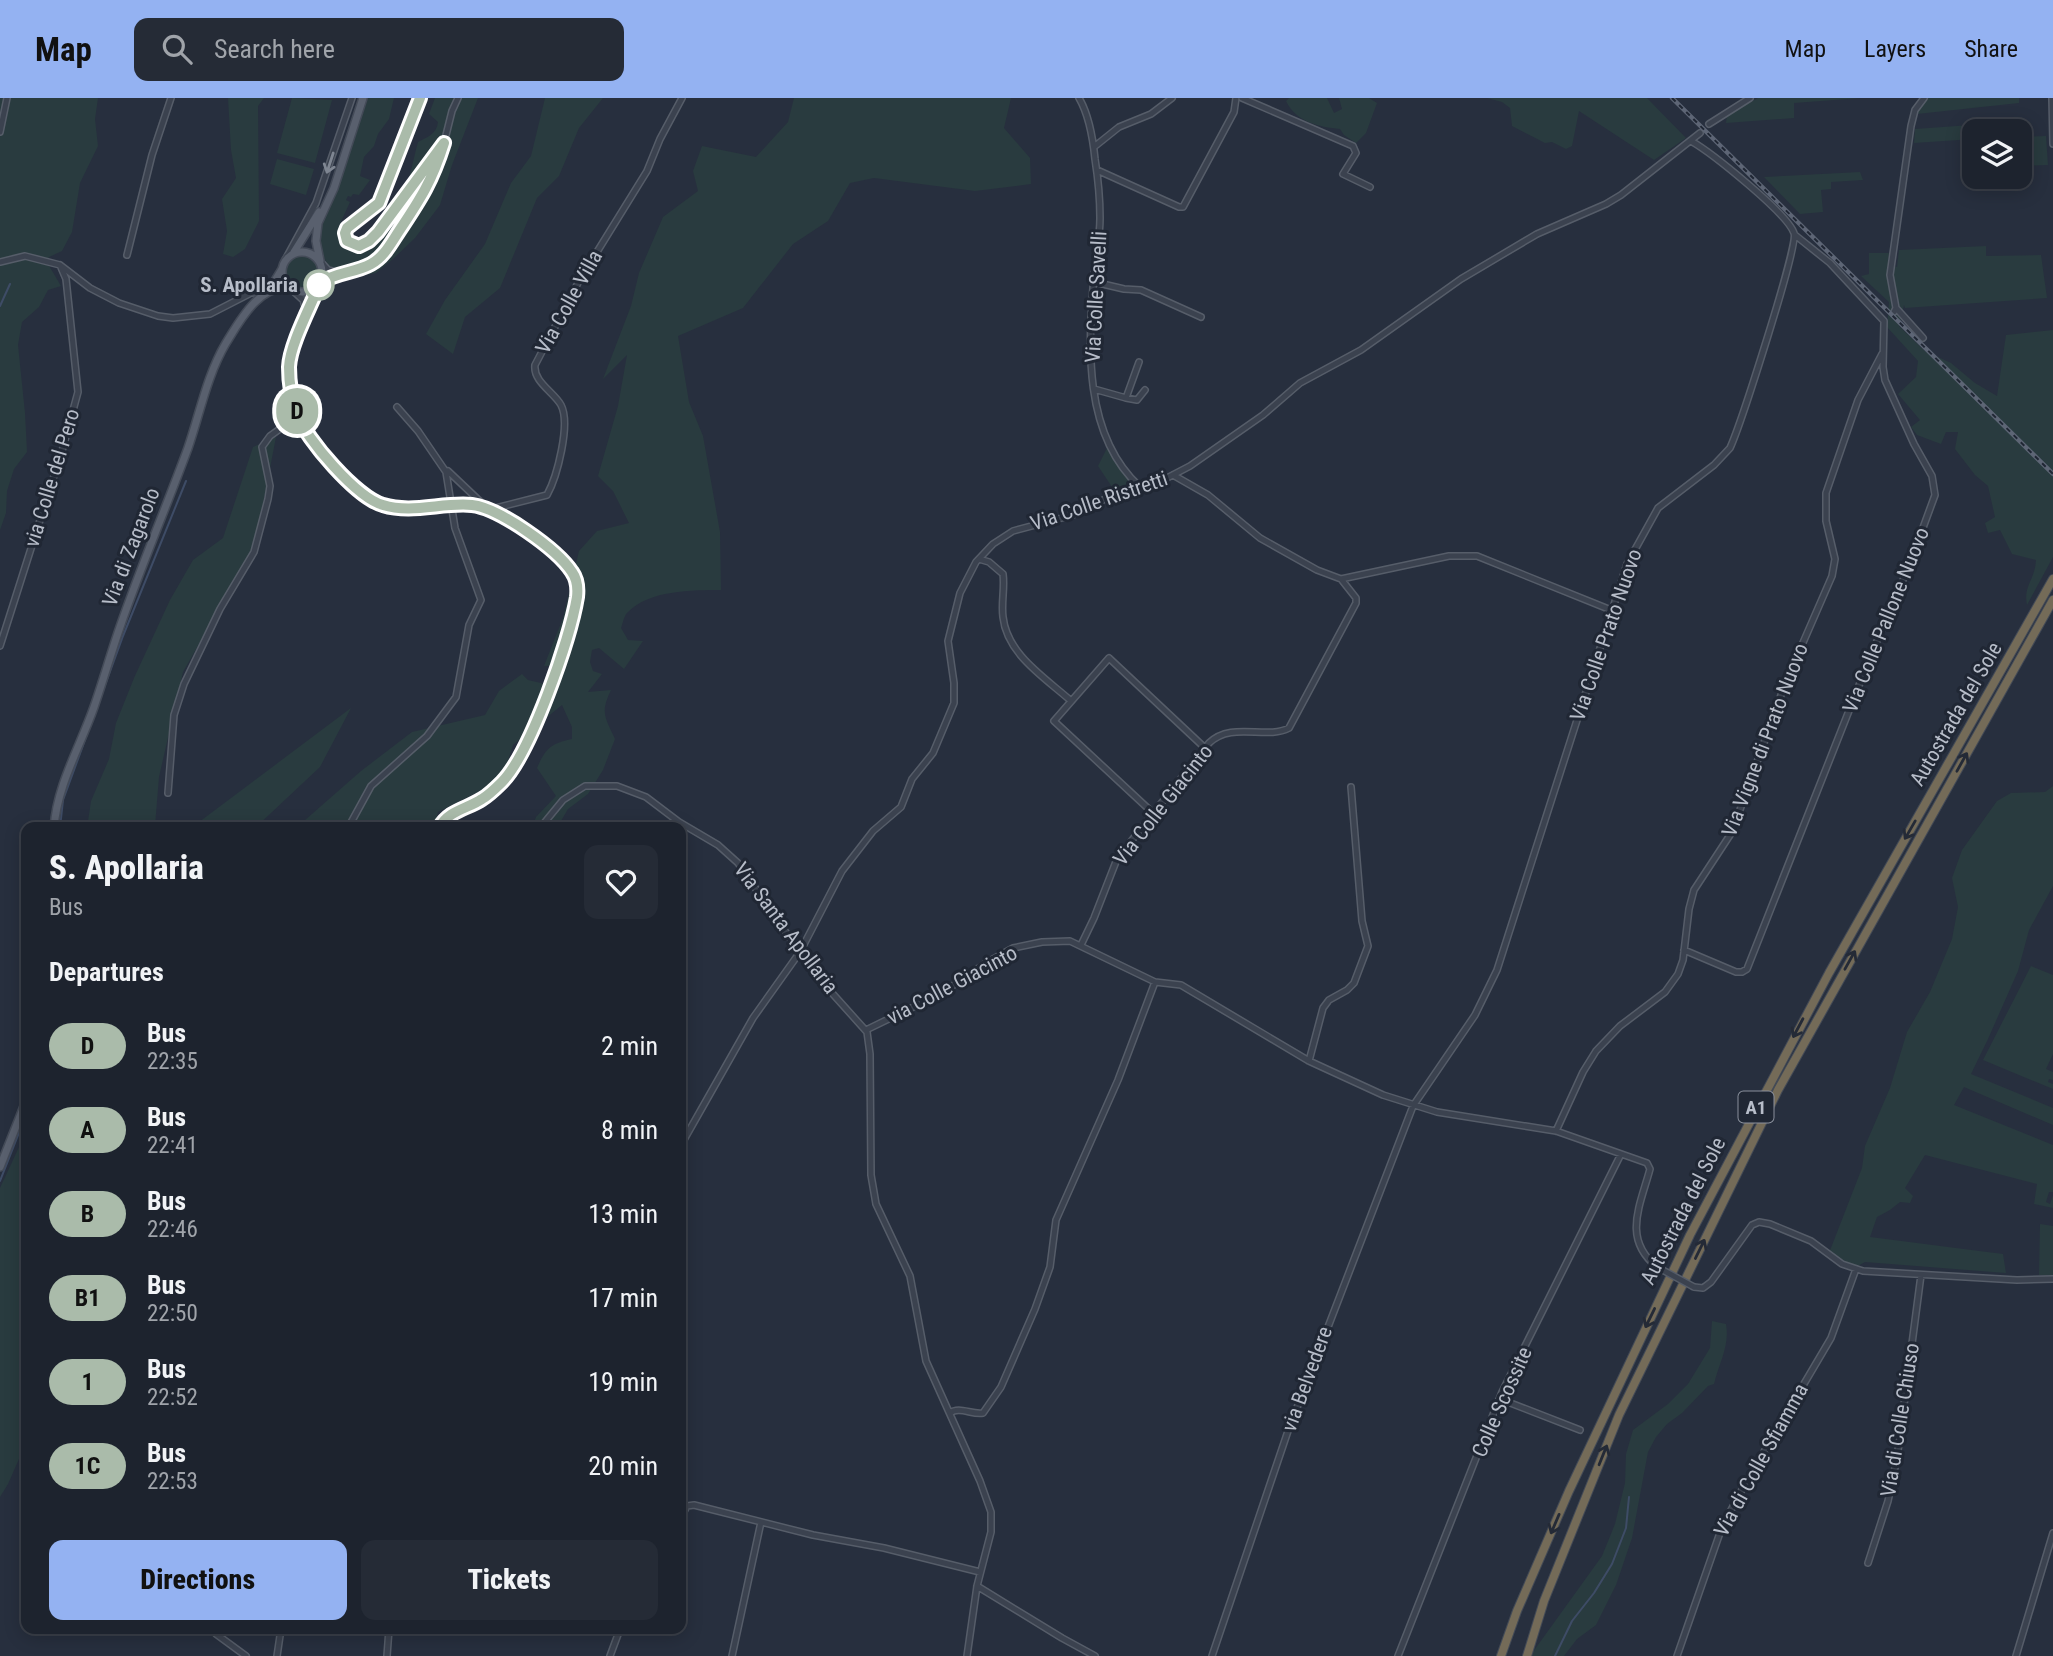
<!DOCTYPE html>
<style>
:root{--surface:#1d232e;--page:#252b36;--text:#f1f3f6;--muted:#a0a4aa;--line:#3b404a;--accent:#94b2f2}
body{margin:0;font-family:"Roboto Condensed",sans-serif;background:var(--page);color:var(--text);height:100vh;display:flex;flex-direction:column;font-size:26px;white-space:nowrap}
*{box-sizing:border-box;margin:0}
p{font-size:23px;color:var(--muted)}
.icon{flex:none;width:38px;height:38px;fill:none;stroke:currentColor;stroke-width:2;stroke-linecap:round;stroke-linejoin:round}
.map{position:relative;flex:1;overflow:hidden}
.side{position:absolute;left:21px;top:724px;width:665px;height:812px;display:flex;flex-direction:column;background:var(--surface);border-radius:14px;box-shadow:0 4px 18px #0003,0 0 0 2px var(--line)}
.side>*{flex:none}
.badge{padding:0 14px;border-radius:23px;font-size:24px;line-height:46px}
.controls{position:absolute;left:1962px;top:21px;display:grid;gap:14px}
.controls a{display:grid;place-items:center;width:70px;height:70px;border-radius:14px;background:var(--surface);box-shadow:0 4px 18px #0003,0 0 0 2px var(--line);font-size:35px}
.map>.badge{position:absolute;translate:-50% -50%;box-shadow:0 0 0 4px #fff}
h2{padding:0 28px;font-size:26px;line-height:63px}
.round{display:grid;place-items:center;flex:none;width:74px;height:74px;border-radius:14px;background:var(--page)}
.overview{display:flex;align-items:center;justify-content:space-between;height:119px;padding:0 28px}
h1{font-size:33px;font-weight:800;line-height:52px}
.button{display:flex;gap:14px;margin-top:auto;padding:14px 28px}
.button a{flex:1;height:80px;border-radius:14px;background:var(--accent);color:#111;font-size:28px;font-weight:800;line-height:80px;text-align:center}
.button a+a{background:var(--page);color:var(--text)}
ul{padding:0;list-style:none}
li{display:flex;align-items:center;gap:21px;height:84px;padding:0 28px}
li div{flex:1}
li b{display:block;font-size:26px}
li em{font-style:normal}
li .badge{min-width:77px;font-weight:700;text-align:center}
header{display:flex;align-items:center;gap:42px;box-sizing:border-box;height:98px;padding:0 35px;background:var(--accent);color:#111}
header strong{font-size:33px}
nav{display:flex;gap:38px;margin-inline-start:auto;font-size:24px}
.search{width:490px;height:63px;background:var(--page);display:flex;align-items:center;gap:18px;box-sizing:border-box;padding:0 24px;border-radius:14px;color:var(--muted);font-size:26px}
.map>svg:first-child{display:block}
.green{fill:#293b3f}
.lines{fill:none;stroke-linecap:round;stroke-linejoin:round}
.stream{stroke:#3e4c66;stroke-width:2}
.minor-casing{stroke:#565d69;stroke-width:8}
.major-casing{stroke:#444b58;stroke-width:10}
.highway-casing{stroke:#434a56;stroke-width:10}
.minor{stroke:#3b424f;stroke-width:5}
.major{stroke:#59606e;stroke-width:7}
.highway{stroke:#746b58;stroke-width:8}
.rail-casing{stroke:#5d6575;stroke-width:4.5}
.rail{stroke:#202734;stroke-width:2;stroke-dasharray:5;stroke-linecap:butt}
.minor-bridge-casing{stroke:#565d69;stroke-width:8;stroke-linecap:butt}
.minor-bridge{stroke:#3b424f;stroke-width:5}
.oneway{stroke:#7f8692}
.oneway2{stroke:#242a36}
.line-casing{stroke:#fff;stroke-width:16}
.line{stroke:#aba;stroke-width:10}
.stop-dot{fill:#fff;stroke:#aba;stroke-width:3.5}
.labels{text-anchor:middle;stroke-width:6;stroke-linejoin:round;paint-order:stroke}
.shield{fill:#202734;stroke:#8a909c;stroke-width:2}
.shield-label{font-size:19px;font-weight:bold;fill:#b7bdc9}
.stop-label{font-size:21px;font-weight:bold;fill:#b7bdc9;stroke:#202734;text-anchor:end}
.street-label{font-size:21px;fill:#b7bdc9;stroke:#202734}
</style>
<header>
<strong>Map</strong>
<div class="search"><svg class="icon" aria-label="search" viewBox="0 0 24 24"><circle cx="10" cy="10" r="6"/><path d="M15 15l6 6"/></svg>Search here</div>
<nav><a>Map</a><a>Layers</a><a>Share</a></nav>
</header>
<div class="map">
<svg width="2053" height="1558" viewBox="0 0 2053 1558">
<rect width="100%" height="100%" fill="#272f3e"/>
<path class="green" d="M0,0H98L95,21L98,48L80,85L72,134L62,153L49,159L48,166L61,188L48,192L39,209L22,224L18,247L25,315L27,354L14,371L7,393L6,415L0,432Z
M228,0H264L258,8L259,123L245,151L233,159L223,156L227,133L222,101L236,80L231,52Z
M292,0L332,2L315,65L277,55Z
M368,0H394L389,21L378,36L374,48L364,59L360,78L370,82L359,97L353,96L351,99L348,98L346,102L350,104L339,128L342,142L355,150C399,147 409,77 418,44C427,39 437,36 438,24L429,16L435,0H478L452,67L440,107L415,140L393,161L376,175L350,180L329,169L321,154L320,135L325,118L340,85Z
M545,0H603L579,30L559,78L537,100L500,190L465,219L453,256L426,236L445,202L485,146L511,85L531,58Z
M794,0H1011L1004,30L1030,60L1031,86L975,93L874,80L850,85L828,123L793,146L743,210L678,238L689,304L703,338L720,434L721,492C693,492 648,492 627,515C624,518 623,525 621,530L628,542L643,543L624,571L599,550L592,552L590,564L593,573L602,576L588,594L611,592C600,615 605,619 615,641L603,672L588,696L568,711L557,730H532L536,719L556,698L537,670C546,650 550,646 572,641V629L562,607L513,647L505,672L482,692L438,714L434,730H296L361,673L412,634L485,617L499,593L522,576L528,582L558,589L566,567L544,568L563,520L579,453L597,433L629,425L613,393L598,378L618,308L627,257L603,281L631,208L639,175L663,119L698,93L693,73L702,48L756,59L788,24Z
M1289,0H1327L1334,15L1342,11L1339,0H1369L1377,5L1366,35L1356,45L1344,37L1340,31C1319,29 1296,24 1286,3Z
M1487,0H1647L1686,40L1654,62L1579,13L1572,48L1566,51L1552,44L1545,45L1512,28L1510,10L1502,4Z
M1758,0H1861L1794,5V20L1726,25L1727,17Z
M1926,0H2019V5L1917,16Z
M1984,26L1985,33H1974V41L1914,45L1915,31Z
M2046,38L2048,67L2020,68V39Z
M277,61L314,71L306,97L270,86Z
M1860,74L1863,82L1831,84V91L1821,92L1823,114L1800,116L1764,79Z
M1986,148V158L2041,157L2047,200L1905,210L1904,207L1899,228L1925,253L1951,265L1975,285L1997,298L2006,237L2053,232V459L2027,507C2023,488 2035,482 2036,462L2012,456L2000,432L1988,435L1985,425L1995,419L1988,388L1975,377L1955,351L1958,334H1946L1941,346L1917,337L1911,329L1920,322L1898,296L1916,279L1918,263L1887,229L1889,204L1861,178L1869,176V155H1889L1888,173L1893,168L1897,169L1899,152Z
M284 173a17 17 0 1 1 34 0a17 17 0 1 1-34 0Z
M276,339L255,448L183,574L159,679L155,728L159,730H87L91,703L109,661L116,625L134,580L170,502L193,462L223,440L253,349Z
M1107,350H1109L1135,388L1116,395L1098,368Z
M351,610L320,669L255,730H191Z
M2053,688V788L2029,832L2018,873L1988,941L1971,976L2053,1010V1027L1964,989L1954,1007L2053,1047V1094H2049L2046,1104L2050,1106L2053,1097V1110L2034,1106L2037,1086L1925,1057L1905,1090L1913,1098L1910,1105L1900,1104L1890,1112L1877,1119L1870,1139L2003,1156L2006,1175L1865,1164L1856,1169L1829,1155L1862,1070L1865,1048L1890,990L1907,934L1930,894L1952,841L1958,809L1952,780L1962,752L1997,703L2011,695L2045,694Z
M2031,868L2053,877V956L2046,971L2053,974V982L2049,981L2048,984L2053,986V991L1983,962Z
M26,1034V1345L8,1386L0,1399V1090Z
M2040,1126L2053,1128V1177H2039Z
M1712,1223L1726,1226C1730,1248 1719,1265 1714,1286L1708,1288L1682,1315L1667,1326L1656,1339L1648,1354L1632,1440L1616,1487L1596,1527L1577,1541L1564,1558H1530L1602,1458L1615,1426L1625,1385L1626,1356L1633,1332L1668,1306L1688,1286L1710,1250Z"/>
<g class="lines">
<path class="stream" d="M0,208L10,186
M60,730L63,702L123,538L186,383
M0,1083L26,1017
M1555,1558L1572,1523L1594,1495L1612,1466L1626,1430L1629,1399"/>
<defs>
<path id="minor" d="M420,0L379,105L345,133C345,138 345,143 351,146C372,158 406,93 416,80C424,70 433,61 440,50
M1079,0C1089,17 1093,41 1095,61C1098,80 1100,100 1100,120C1100,139 1096,159 1094,178C1088,248 1083,337 1140,389
M1242,0L1353,48L1356,55L1343,76L1370,89
M2052,0L2053,46
M1709,26L1750,0
M0,34L7,0
M1094,49L1119,29L1151,16L1172,0
M1097,72L1179,109H1183L1234,14L1236,0
M127,157L152,57L171,0
M285,162L316,105L352,0
M320,163L328,172L336,174
M0,164L25,158L60,167L90,190L119,205L158,218L173,220L210,216L251,195L267,194
M1094,184L1124,191L1141,192L1201,219
M291,191L303,202L307,216
M1896,210L1923,240
M1894,214L1896,210L1890,177L1911,28L1915,12L1924,0
M1094,291L1126,300L1139,264
M1126,300L1137,302L1145,292
M448,373L486,409
M488,412L547,397C557,379 571,326 561,307C554,294 533,284 535,267L579,183L647,73L660,41L682,0
M979,461L989,464L1003,476C1005,490 1001,505 1003,519C1007,556 1044,579 1070,602
M1341,481L1449,458H1477L1611,512
M0,548L62,353L78,294L66,181L60,167
M168,695L174,617L184,586L220,511L254,454L268,401L270,388L262,349L270,338L298,318
M1153,715L1054,623L1109,560L1205,650
M348,730L371,688L427,638L456,599L469,527L481,502L455,430L446,374L418,333L397,309
M439,730C448,713 465,711 480,702C496,693 508,678 518,662C536,623 551,584 565,543C570,527 578,509 578,492C577,463 502,411 475,407C445,403 414,415 384,408C358,401 308,342 298,317C292,303 288,280 290,264C294,238 311,210 320,185L332,178L369,167L385,153L431,83L444,45L452,13L458,0
M540,730L563,702L585,688H617L646,699L679,724L718,747L738,765L814,875L867,934L870,956L871,1077L876,1106L910,1178L926,1263L980,1383L991,1414V1434L977,1488L967,1558
M1081,847L1094,820L1117,761L1209,645C1232,623 1266,642 1289,630L1356,505V500L1341,481L1317,472L1260,440L1208,397L1173,377
M1684,852L1736,874H1742L1747,871L1871,557L1909,468L1935,397L1932,378L1914,346L1885,282L1883,269L1884,223L1830,165L1795,137
M866,932L942,895L986,865L1013,850L1042,844L1070,843L1155,884L1181,887L1309,963L1383,997L1437,1014L1556,1033L1647,1065L1650,1071C1640,1108 1622,1141 1657,1169
M1309,963L1323,910L1329,902L1347,892L1354,885L1368,848L1362,823L1351,689
M1556,1033L1583,974L1596,953L1620,928L1665,894L1678,876L1683,862L1689,811L1694,792L1732,734L1785,586L1832,478L1835,461L1826,423V395L1858,302L1882,256
M681,1047L753,920L800,854L842,773L873,733L901,709L912,681L933,655L954,605V585L948,543L960,495L976,464L993,446L1013,433L1073,417L1100,403L1167,380L1190,368L1263,317L1300,285L1361,252L1461,181L1537,136L1606,106L1621,97L1700,35
M1694,1189L1703,1190L1711,1184L1752,1127L1759,1124L1770,1126L1811,1143L1842,1166L1863,1173L2017,1182L2053,1181
M1500,1301L1580,1332
M950,1315C959,1308 972,1317 983,1315L1001,1289L1035,1211L1050,1169L1056,1122L1118,982L1155,884
M681,1419L687,1408L694,1407L813,1437L884,1450L980,1474
M1868,1465L1888,1403L1897,1360L1921,1177
M977,1488L1062,1540L1095,1558
M216,1536L246,1558
M277,1558L281,1531
M387,1558L389,1531
M610,1558L620,1531
M732,1558L761,1424
M1212,1558L1288,1333L1413,1008L1475,917L1497,872L1627,466L1658,410L1714,367L1730,350C1740,328 1799,147 1794,135C1787,115 1712,55 1691,43
M1398,1558L1502,1294L1621,1056
M1677,1558L1722,1429L1745,1386L1831,1240L1856,1171
M2016,1558L2053,1435"/>
<path id="major" d="M282 174a20 20 0 1 1 40 0a20 20 0 1 1-40 0Z
M294,154L319,114
M320,163L316,143L318,125L334,90L363,0
M268,194L282,171
M54,730C57,687 80,649 94,609C103,583 111,555 120,529C141,468 166,410 188,350C200,315 207,277 226,245C239,224 261,183 291,191
M0,1069L26,1003"/>
<path id="highway" d="M1501,1558L1517,1513L1569,1393L1690,1137L1829,875L2053,481
M1527,1558L1544,1503L1619,1317L1778,992L2053,502"/>
</defs>
<use href="#minor" class="minor-casing"/>
<use href="#major" class="major-casing"/>
<use href="#highway" class="highway-casing"/>
<use href="#minor" class="minor"/>
<use href="#major" class="major"/>
<use href="#highway" class="highway"/>
<defs>
<path id="rail" d="M1672,0L2053,376"/>
</defs>
<use href="#rail" class="rail-casing"/>
<use href="#rail" class="rail"/>
<defs>
<path id="minor-bridge" d="M1657,1169L1694,1189"/>
</defs>
<use href="#minor-bridge" class="minor-bridge-casing"/>
<use href="#minor-bridge" class="minor-bridge"/>
</g>
<defs><path id="oneway-shaft" d="M-6 0H5M1.5-3L5.5 0L1.5 3" fill="none" stroke-width="1.6" stroke-linecap="round" stroke-linejoin="round" transform="scale(1.75)"/></defs>
<use class="oneway" href="#oneway-shaft" transform="translate(330 65) rotate(108)"/>
<g class="oneway2">
<use href="#oneway-shaft" transform="translate(1962 664) rotate(-61)"/>
<use href="#oneway-shaft" transform="translate(1910 732) rotate(120)"/>
<use href="#oneway-shaft" transform="translate(1850 862) rotate(-61)"/>
<use href="#oneway-shaft" transform="translate(1798 930) rotate(118)"/>
<use href="#oneway-shaft" transform="translate(1700 1151) rotate(-64)"/>
<use href="#oneway-shaft" transform="translate(1650 1220) rotate(116)"/>
<use href="#oneway-shaft" transform="translate(1603 1357) rotate(-68)"/>
<use href="#oneway-shaft" transform="translate(1555 1426) rotate(113)"/>
</g>
<g class="lines">
<defs>
<path id="line" d="M420,0L379,105L347,130L345,135L347,143L359,148L369,143L378,134L444,45C432,83 421,100 399,133C391,145 384,159 371,166C355,175 336,174 320,185C311,208 290,246 289,269C289,284 292,302 297,316C306,341 357,400 383,407C412,416 443,404 472,407C499,410 557,451 572,474C577,481 578,490 577,499C570,541 531,654 502,684C496,690 489,697 482,701C467,711 449,712 439,730"/>
</defs>
<use href="#line" class="line-casing"/>
<use href="#line" class="line"/>
</g>
<circle class="stop-dot" cx="319" cy="187" r="14"/>
<g class="labels">
<rect class="shield" x="1738.5" y="993.5" width="35" height="31" rx="5"/>
<g class="shield-label">
<text x="1756" y="1016">A1</text>
</g>
<g class="stop-label">
<text x="298" y="194">S. Apollaria</text>
</g>
<g class="street-label">
<text transform="translate(1096 199) rotate(-87)" y="7">Via Colle Savelli</text>
<text transform="translate(569 204) rotate(-61)" y="7">Via Colle Villa</text>
<text transform="translate(52 380) rotate(-73)" y="7">via Colle del Pero</text>
<text transform="translate(1099 403) rotate(-19)" y="7">Via Colle Ristretti</text>
<text transform="translate(131 449) rotate(-69)" y="7">Via di Zagarolo</text>
<text transform="translate(1886 522) rotate(-68)" y="7">Via Colle Pallone Nuovo</text>
<text transform="translate(1606 537) rotate(-71)" y="7">Via Colle Prato Nuovo</text>
<text transform="translate(1956 616) rotate(-60)" y="7">Autostrada del Sole</text>
<text transform="translate(1765 642) rotate(-69)" y="7">Via Vigne di Prato Nuovo</text>
<text transform="translate(1163 707) rotate(-52)" y="7">Via Colle Giacinto</text>
<text transform="translate(786 830) rotate(53)" y="7">Via Santa Apollaria</text>
<text transform="translate(952 887) rotate(-28)" y="7">via Colle Giacinto</text>
<text transform="translate(1683 1113) rotate(-63)" y="7">Autostrada del Sole</text>
<text transform="translate(1307 1281) rotate(-70)" y="7">via Belvedere</text>
<text transform="translate(1502 1304) rotate(-66)" y="7">Colle Scossite</text>
<text transform="translate(1900 1322) rotate(-81)" y="7">Via di Colle Chiuso</text>
<text transform="translate(1761 1362) rotate(-61)" y="7">Via di Colle Sfiamma</text>
</g>
</g>
</svg>
<div class="controls">
<a><svg class="icon" aria-label="layers" viewBox="0 0 24 24"><path d="M12 4l9 5-9 5-9-5zM3 14l9 5 9-5"/></svg></a>
</div>
<b class="badge" style="left:297px;top:313px;background:#aba;color:#111">D</b>
<section class="side">
<div class="overview"><div><h1>S. Apollaria</h1><p>Bus</p></div><a class="round"><svg class="icon" aria-label="heart" viewBox="0 0 24 24"><path d="M12 20l-8-8c-3-5 5-10 8-4 3-6 11-1 8 4z"/></svg></a></div>
<h2>Departures</h2>
<ul>
<li><span class="badge" style="background:#aba;color:#111">D</span><div><b>Bus</b><p>22:35</p></div><em>2 min</em></li>
<li><span class="badge" style="background:#aba;color:#111">A</span><div><b>Bus</b><p>22:41</p></div><em>8 min</em></li>
<li><span class="badge" style="background:#aba;color:#111">B</span><div><b>Bus</b><p>22:46</p></div><em>13 min</em></li>
<li><span class="badge" style="background:#aba;color:#111">B1</span><div><b>Bus</b><p>22:50</p></div><em>17 min</em></li>
<li><span class="badge" style="background:#aba;color:#111">1</span><div><b>Bus</b><p>22:52</p></div><em>19 min</em></li>
<li><span class="badge" style="background:#aba;color:#111">1C</span><div><b>Bus</b><p>22:53</p></div><em>20 min</em></li>
</ul>
<div class="button"><a>Directions</a><a>Tickets</a></div>
</section>
</div>
